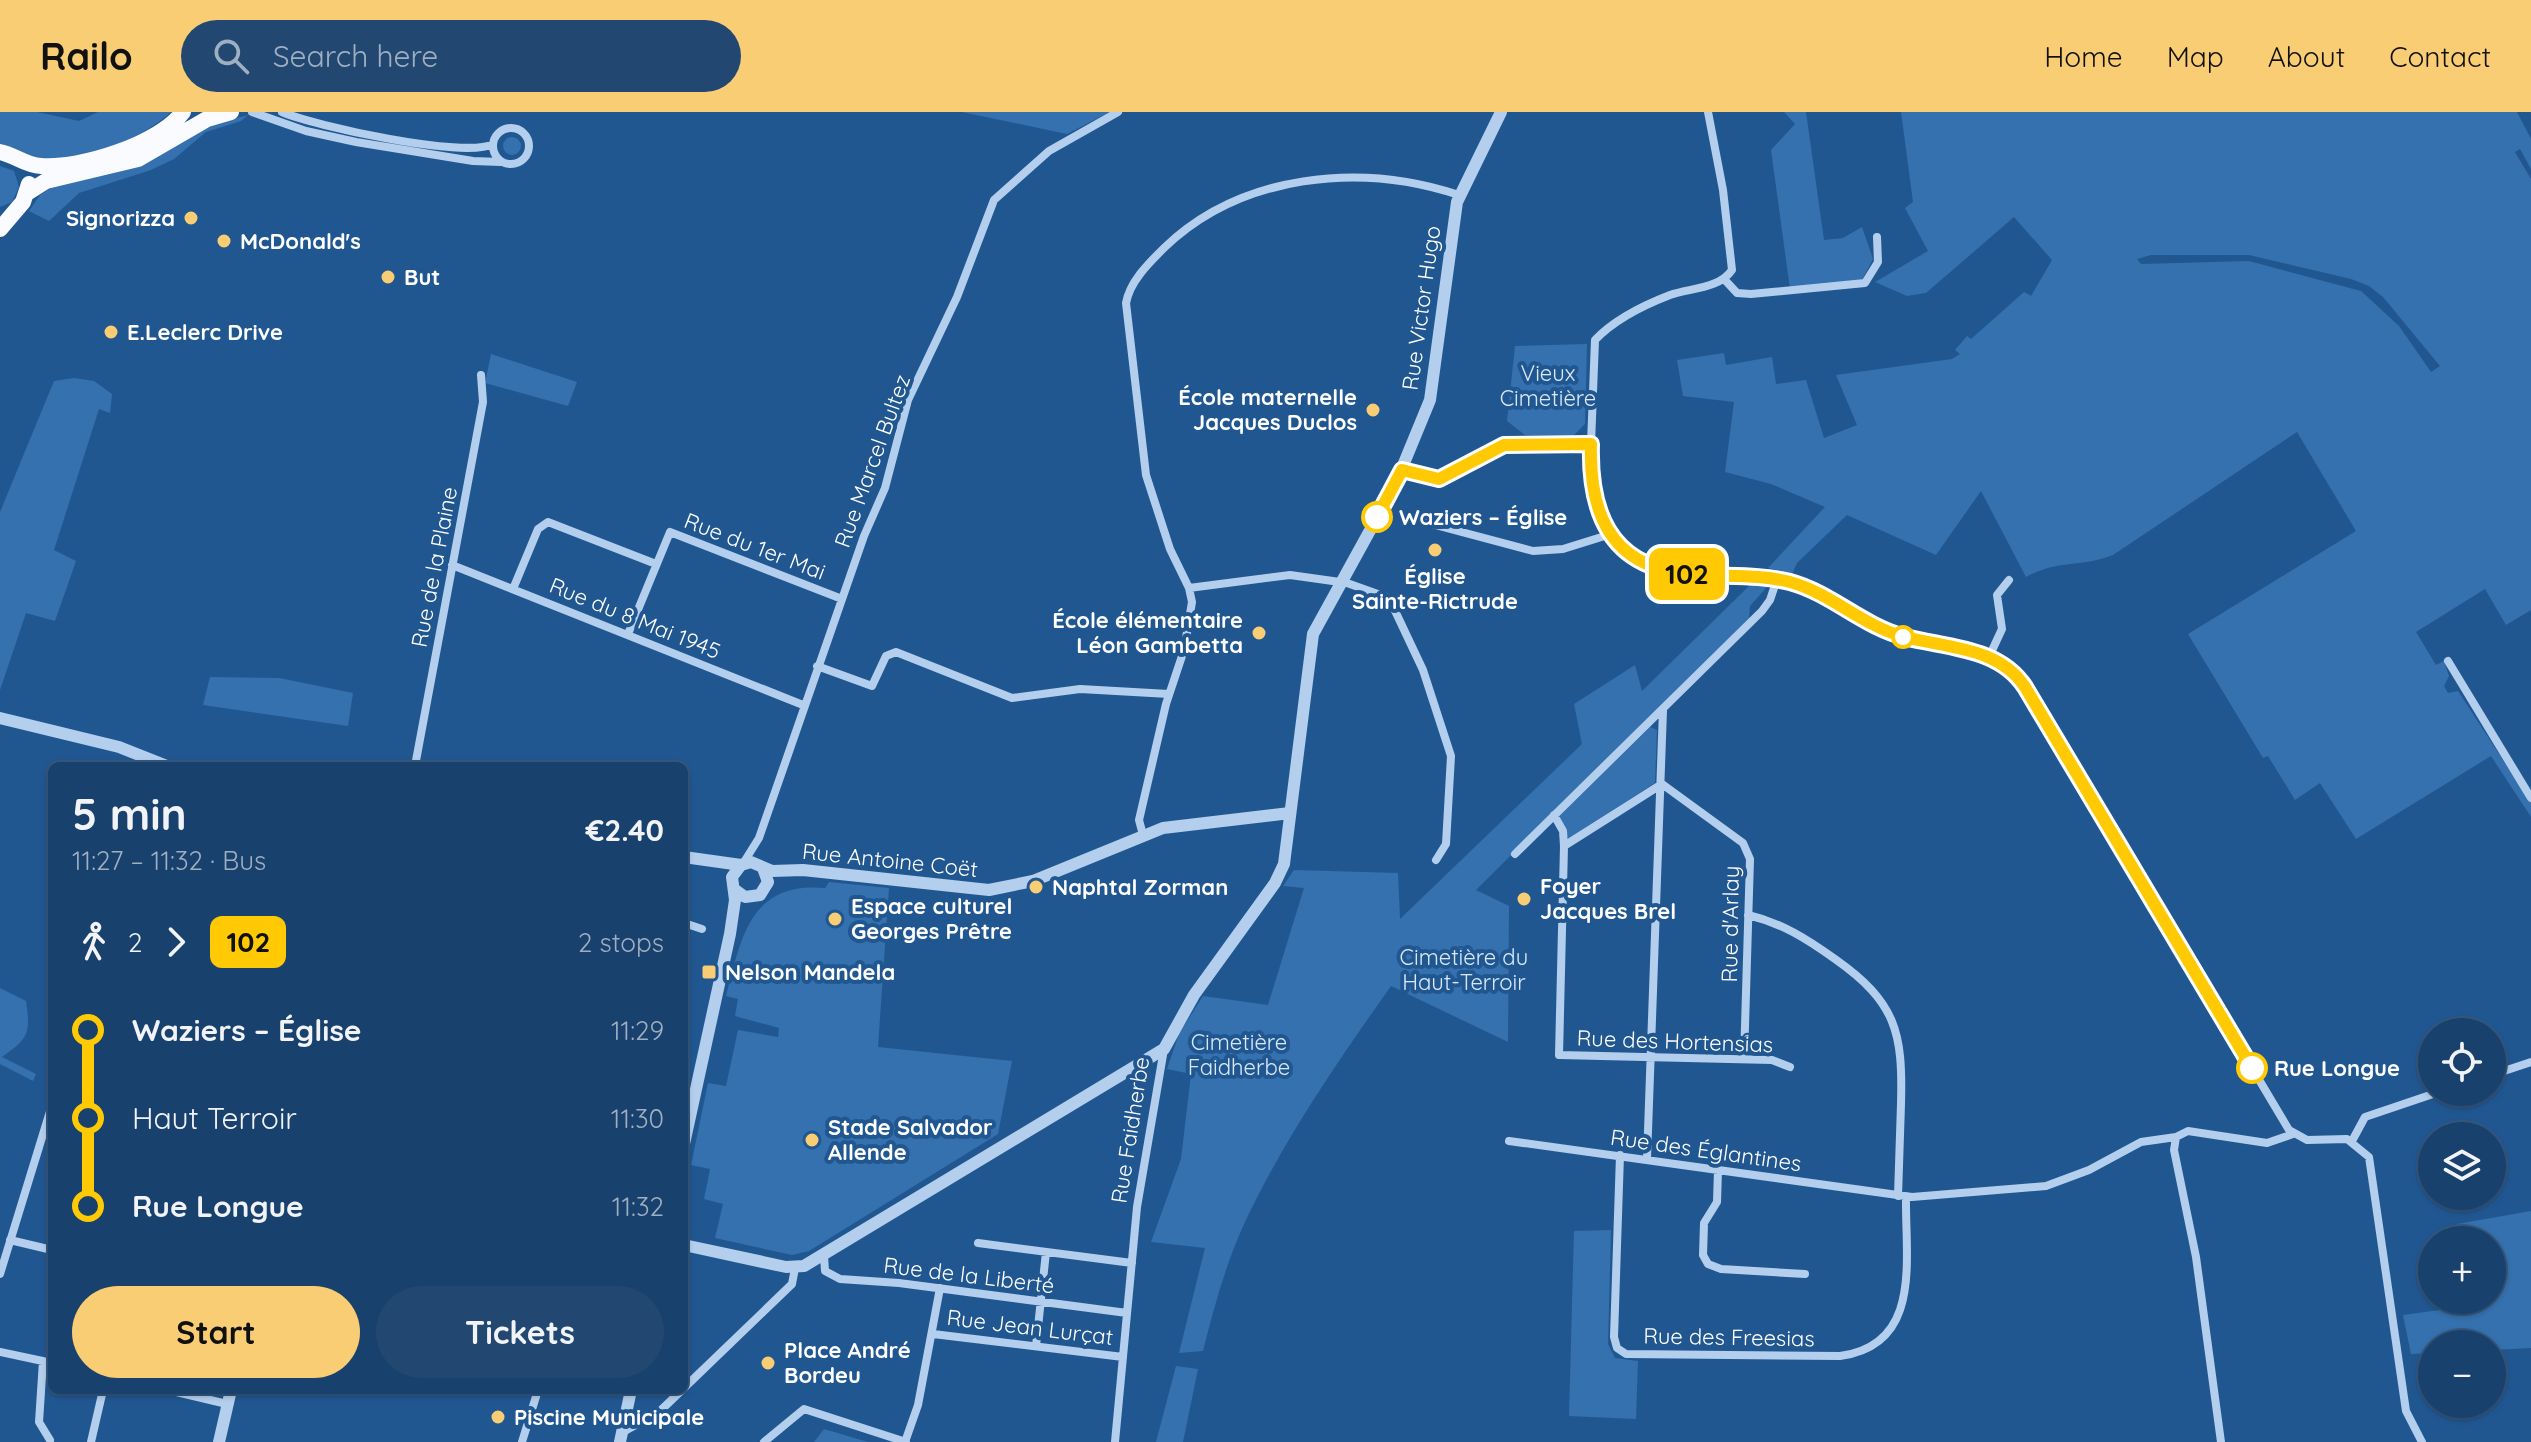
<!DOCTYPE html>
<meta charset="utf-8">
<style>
:root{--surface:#19416d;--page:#224872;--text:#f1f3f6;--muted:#9fafc2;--line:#375a80;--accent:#f9cd74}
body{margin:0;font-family:Quicksand,sans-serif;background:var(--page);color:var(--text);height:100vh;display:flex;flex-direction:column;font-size:30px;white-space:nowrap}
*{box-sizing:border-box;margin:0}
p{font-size:26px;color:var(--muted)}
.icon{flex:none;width:44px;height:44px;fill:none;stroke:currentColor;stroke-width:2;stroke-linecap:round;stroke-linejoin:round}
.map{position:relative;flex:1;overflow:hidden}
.sheet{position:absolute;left:48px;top:650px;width:640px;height:632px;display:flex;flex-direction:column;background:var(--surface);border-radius:12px;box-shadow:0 2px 6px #0004,0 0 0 2px var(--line)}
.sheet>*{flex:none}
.badge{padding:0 16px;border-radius:12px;font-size:28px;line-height:52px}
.controls{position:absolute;left:2418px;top:906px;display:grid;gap:16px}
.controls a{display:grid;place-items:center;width:88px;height:88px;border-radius:50%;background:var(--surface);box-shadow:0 2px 6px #0004,0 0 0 2px var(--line);font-size:40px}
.map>.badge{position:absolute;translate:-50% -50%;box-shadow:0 0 0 4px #fff}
.legs{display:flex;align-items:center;gap:12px;height:88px;padding:0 24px;font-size:26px}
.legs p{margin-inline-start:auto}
.head{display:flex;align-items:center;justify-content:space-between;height:136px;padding:0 24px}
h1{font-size:44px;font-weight:800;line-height:60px}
.cta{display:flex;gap:16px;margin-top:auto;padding:16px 24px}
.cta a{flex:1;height:92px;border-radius:48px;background:var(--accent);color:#111;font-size:32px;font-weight:800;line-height:92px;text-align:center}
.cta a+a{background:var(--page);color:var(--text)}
ul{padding:0 24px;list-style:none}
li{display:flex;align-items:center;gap:28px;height:88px;font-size:30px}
li i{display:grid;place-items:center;width:12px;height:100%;margin:0 10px;background:currentColor}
li i::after{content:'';width:20px;height:20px;margin:-10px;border:6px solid;border-radius:50%;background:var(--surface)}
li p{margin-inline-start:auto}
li:first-child i{background:linear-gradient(#0000 50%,currentColor 0)}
li:last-child i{background:linear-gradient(currentColor 50%,#0000 0)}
header{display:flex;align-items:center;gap:48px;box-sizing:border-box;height:112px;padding:0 40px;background:var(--accent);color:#111}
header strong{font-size:38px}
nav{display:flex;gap:44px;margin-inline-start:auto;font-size:28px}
.search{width:560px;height:72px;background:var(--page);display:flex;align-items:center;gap:20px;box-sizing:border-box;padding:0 28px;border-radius:44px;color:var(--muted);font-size:30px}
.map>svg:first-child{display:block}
.green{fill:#3571ae;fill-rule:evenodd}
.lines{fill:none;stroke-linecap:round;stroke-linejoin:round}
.minor{stroke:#b3cfed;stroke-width:8}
.tertiary{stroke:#b3cfed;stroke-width:12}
.primary{stroke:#f9fbff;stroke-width:16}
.line-1-casing{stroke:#fff;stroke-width:18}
.line-1{stroke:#ffc904;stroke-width:12}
.poi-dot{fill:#f9cd74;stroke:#215791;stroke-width:3}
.stop-1-dot{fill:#fff;stroke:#ffc904;stroke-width:4}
.labels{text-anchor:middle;stroke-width:8;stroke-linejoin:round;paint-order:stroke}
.poi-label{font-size:22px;font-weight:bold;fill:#fff;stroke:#215791;text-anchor:start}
.street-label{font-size:22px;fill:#fff;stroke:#215791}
.park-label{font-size:22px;fill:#d8e8f9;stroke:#215791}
.stop-label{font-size:22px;font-weight:bold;fill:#fff;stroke:#215791;text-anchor:start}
</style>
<header>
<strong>Railo</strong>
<div class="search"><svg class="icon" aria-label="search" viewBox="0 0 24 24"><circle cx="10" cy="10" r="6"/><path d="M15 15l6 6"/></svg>Search here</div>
<nav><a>Home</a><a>Map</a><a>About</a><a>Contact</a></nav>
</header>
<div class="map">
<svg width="2531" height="1330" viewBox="0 0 2531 1330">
<rect width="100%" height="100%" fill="#215791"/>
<path class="green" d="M0,0H37L79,9L98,0H171C142,27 89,47 48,47C30,47 17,35 0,32Z
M962,0H1110L1067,22Z
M1784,0H1806L1824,128L1843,126L1862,115L1873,147L1862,168L1790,177L1771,38L1795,12Z
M1901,0H2517L2531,27V57L2520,37L2515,40L2531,67V498L2506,513L2485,477L2416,520L2436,553L2444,549L2449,564L2444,574L2448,581L2458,579L2531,691V705L2491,644L2356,727L2320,671L2295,688L2268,644L2263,646L2188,522L2356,419L2297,320L2113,443C2080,456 2059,447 2026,465L1981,379L1936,443L1847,403L1797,451L1792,462L1768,456L1825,395L1771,372L1725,360L1734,290L1683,284L1677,248L1724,241L1726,253L1772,245L1776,272L1806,268L1824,326L1857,313L1836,263L1952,247L1960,242L1955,238L1967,224L1971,227L2024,180L2031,184L2052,148L2014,105L1926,181L1907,184L1875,170L1928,139L1905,96L1913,90ZM2151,143H2249L2351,167L2369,174L2383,185L2440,254L2431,260L2399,214L2361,179L2249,149L2141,152L2137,147Z
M248,3L241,9L206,20L174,47L151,58L79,81L49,109L29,99L40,83L55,73L195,18Z
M503 34a9 9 0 1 1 18 0a9 9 0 1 1-18 0Z
M0,54L14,59L19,75L12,90L0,95Z
M1587,232L1585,312L1573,324L1525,323L1507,309L1515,234Z
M491,242L577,270L568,294L485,271Z
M74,266L94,269L112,282L110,301L99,297L54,438L76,449L55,509L26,501L0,578V400L54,269Z
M1750,473L1767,475L1750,494L1749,507L1476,778L1509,794L1508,930L1391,874C1338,949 1284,1027 1245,1110C1226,1151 1214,1195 1203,1239L1179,1241L1205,1136L1151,1130L1181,1047L1191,962L1167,957L1179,922L1203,884L1268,893L1304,776L1283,774L1294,758L1398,761L1400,807L1582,632L1574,592L1635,553L1642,579Z
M210,565L279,566L353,581L348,614L203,593Z
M1650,615L1657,618L1655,671L1568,727L1559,704Z
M829,770L889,776L878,935L1012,949L998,1022L809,1139L792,1143L715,1126L723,1092L704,1087L710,1057L691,1053L708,971L726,974L738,918L778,925L779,916L735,904L738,887L726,884C741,826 750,769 825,776Z
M0,876L26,889C31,922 28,927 2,945L36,962L33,969L0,952Z
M2531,1099V1236L2492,1238V1232H2432V1241L2411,1242L2403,1203L2469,1194V1188H2492V1128H2459L2457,1112Z
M1611,1118L1608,1232L1615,1246L1638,1249L1636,1307L1569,1304L1574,1119Z
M1176,1254L1198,1257L1183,1330H1156Z
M824,1317L868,1330H814Z"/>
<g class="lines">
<path class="minor" d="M252,0L306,19L356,30L473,49L501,50
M282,0C315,14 465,47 493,32
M493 34a18 18 0 1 1 36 0a18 18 0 1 1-36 0Z
M1724,167L1737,181L1751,182L1865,171L1878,150L1877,125
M1591,332L1595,228C1614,208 1644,193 1670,183C1690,176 1719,177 1732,158L1723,78L1708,0
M1402,358L1439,367L1504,333L1591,332V363L1603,413L1615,430L1646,450L1680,461L1760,465L1794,471L1898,523L1997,547L2013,559L2025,575L2289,1018L2307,1028L2347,1027L2369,1045L2406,1299L2422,1330
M1424,410L1533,439L1563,437L1608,423
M452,453L803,593
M1189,476L1290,463L1347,471L1389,486L1423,558L1451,644L1446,732L1436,748
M513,477L538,417L548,410L656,452
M628,522L670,420L842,487
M1989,545L2002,517L1997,483L2009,468
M2448,549L2531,686
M817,554L872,574L886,544L896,540L1012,586L1080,577L1169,582
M415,654L483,290L481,263
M1554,703L1563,719L1564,734L1559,943L1772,948L1790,955
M1143,723L1139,708L1166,592L1184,538L1192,490L1189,476L1170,437L1146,363L1126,191C1130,169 1149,151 1164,136C1241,62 1360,50 1459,83
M1564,734L1662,672L1743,731L1750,747L1744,947
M1515,742L1762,499L1770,488L1777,467
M744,750L759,726L864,424L885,376L908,288L957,185L994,88L1049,39L1118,0
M1748,803C1782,811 1807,827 1835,847C1896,890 1903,920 1901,992C1900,1023 1899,1054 1898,1084
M684,811L702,817
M2492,963L2531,950
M2176,1025L2174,1038L2196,1145L2221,1330
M1509,1029L1912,1085L2046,1074L2089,1058L2141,1030L2176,1025L2188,1019L2267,1031L2293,1022
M2352,1029L2365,1005L2439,980
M1620,1043L1614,1225L1617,1236L1626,1242L1840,1244C1923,1233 1905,1147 1906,1085
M1647,1047L1663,598
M1718,1058L1717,1090L1704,1111L1703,1143L1708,1152L1721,1157L1805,1162
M10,1128L52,1138
M978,1131L1132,1151
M824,1144L825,1159L840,1167L899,1171L1127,1201
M0,1162L52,993
M933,1222L1123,1245
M1036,1234L1046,1140
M0,1240L52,1251
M43,1249L39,1310L50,1328
M684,1276L792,1172L795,1156
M168,1278L227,1292
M623,1320L659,1300L682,1278
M91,1330L103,1278
M522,1330L538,1278
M764,1330L804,1297L906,1330
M905,1330L918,1293L940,1176
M1115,1330L1137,1095L1164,937"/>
<path class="tertiary" d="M0,606L119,635L167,654
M684,745L741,753
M734,777L745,785L760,783L768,770L763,756
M684,1032L730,822L735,788L732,765L741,753L751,750L772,759L803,758L989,778L1033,769L1163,716L1290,701
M684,1133L786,1155L804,1154L1164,937L1194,883L1275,771L1284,752L1313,522L1395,373L1430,288L1457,90L1501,0
M219,1330L231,1278
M620,1330L631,1278"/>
<path class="primary" d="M0,40C15,43 25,53 41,54C81,57 159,32 183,0
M27,81L46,69L138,47L207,7L231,0
M0,117L23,90L29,72"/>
</g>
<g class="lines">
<defs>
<path id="line-1" d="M1377,405L1402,358L1439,367L1504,333L1591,332C1589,397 1608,452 1681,461C1717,466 1754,461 1790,470C1831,481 1864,515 1905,525C1947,536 1999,535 2025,575L2252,956"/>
</defs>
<use href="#line-1" class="line-1-casing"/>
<use href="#line-1" class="line-1"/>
</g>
<g class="poi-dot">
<circle cx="191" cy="106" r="8"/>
<circle cx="224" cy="129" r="8"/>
<circle cx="388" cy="165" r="8"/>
<circle cx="111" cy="220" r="8"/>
<circle cx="1373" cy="298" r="8"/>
<circle cx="1435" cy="438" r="8"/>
<circle cx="1259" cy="521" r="8"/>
<circle cx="1036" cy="775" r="8"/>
<circle cx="1524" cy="787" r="8"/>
<circle cx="835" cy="807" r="8"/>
<rect x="701" y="852" width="16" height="16" rx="4"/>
<circle cx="812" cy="1028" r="8"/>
<circle cx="768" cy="1251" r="8"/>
<circle cx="498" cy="1305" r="8"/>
</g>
<g class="stop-1-dot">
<circle cx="1377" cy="405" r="14"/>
<circle cx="1903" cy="525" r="10"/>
<circle cx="2252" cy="956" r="14"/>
</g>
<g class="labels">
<g class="poi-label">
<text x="175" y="114" text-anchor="end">Signorizza</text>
<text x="240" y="137">McDonald's</text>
<text x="404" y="173">But</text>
<text x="127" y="228">E.Leclerc Drive</text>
<text x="1357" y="293" text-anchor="end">École maternelle<tspan x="1357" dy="25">Jacques Duclos</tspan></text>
<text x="1435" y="472" text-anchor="middle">Église<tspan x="1435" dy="25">Sainte-Rictrude</tspan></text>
<text x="1243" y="516" text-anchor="end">École élémentaire<tspan x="1243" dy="25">Léon Gambetta</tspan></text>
<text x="1540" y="782">Foyer<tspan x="1540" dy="25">Jacques Brel</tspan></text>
<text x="1052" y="783">Naphtal Zorman</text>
<text x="851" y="802">Espace culturel<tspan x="851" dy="25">Georges Prêtre</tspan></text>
<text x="725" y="868">Nelson Mandela</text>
<text x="828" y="1023">Stade Salvador<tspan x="828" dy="25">Allende</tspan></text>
<text x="784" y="1246">Place André<tspan x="784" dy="25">Bordeu</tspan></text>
<text x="514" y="1313">Piscine Municipale</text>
</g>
<g class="street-label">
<text transform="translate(1421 196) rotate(-82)" y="8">Rue Victor Hugo</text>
<text transform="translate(872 349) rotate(-70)" y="8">Rue Marcel Bultez</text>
<text transform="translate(755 434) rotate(21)" y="8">Rue du 1er Mai</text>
<text transform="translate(434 455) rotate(-79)" y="8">Rue de la Plaine</text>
<text transform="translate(635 506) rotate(22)" y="8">Rue du 8 Mai 1945</text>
<text transform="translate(890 748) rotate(6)" y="8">Rue Antoine Coët</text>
<text transform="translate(1730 812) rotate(-89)" y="8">Rue d'Arlay</text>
<text transform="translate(1675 929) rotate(2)" y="8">Rue des Hortensias</text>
<text transform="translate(1130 1018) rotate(-81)" y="8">Rue Faidherbe</text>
<text transform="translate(1706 1038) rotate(8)" y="8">Rue des Églantines</text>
<text transform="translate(969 1163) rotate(7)" y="8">Rue de la Liberté</text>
<text transform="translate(1030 1215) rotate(7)" y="8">Rue Jean Lurçat</text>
<text transform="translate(1729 1225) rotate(1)" y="8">Rue des Freesias</text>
</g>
<g class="park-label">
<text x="1548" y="269">Vieux<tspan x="1548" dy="25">Cimetière</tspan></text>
<text x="1464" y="853">Cimetière du<tspan x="1464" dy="25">Haut-Terroir</tspan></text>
<text x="1239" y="938">Cimetière<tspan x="1239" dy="25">Faidherbe</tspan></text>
</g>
<g class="stop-label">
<text x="1399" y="413">Waziers – Église</text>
<text x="2274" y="964">Rue Longue</text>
</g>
</g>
</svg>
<div class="controls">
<a><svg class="icon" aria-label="locate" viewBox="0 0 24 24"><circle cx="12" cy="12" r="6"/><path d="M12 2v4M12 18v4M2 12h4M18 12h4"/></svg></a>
<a><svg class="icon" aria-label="layers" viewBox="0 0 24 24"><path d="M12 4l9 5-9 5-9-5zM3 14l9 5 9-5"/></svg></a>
<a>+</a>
<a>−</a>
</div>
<b class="badge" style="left:1687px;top:462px;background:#ffc904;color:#111">102</b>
<section class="sheet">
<div class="head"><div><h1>5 min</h1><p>11:27 – 11:32 · Bus</p></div><b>€2.40</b></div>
<div class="legs"><svg class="icon" aria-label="walk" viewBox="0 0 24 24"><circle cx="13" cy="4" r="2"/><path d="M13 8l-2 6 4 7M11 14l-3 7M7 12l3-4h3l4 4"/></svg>2<svg class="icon" aria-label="forward" viewBox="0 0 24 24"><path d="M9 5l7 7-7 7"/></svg><b class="badge" style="background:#ffc904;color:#111">102</b><p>2 stops</p></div>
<ul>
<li><i style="color:#ffc904"></i><b>Waziers – Église</b><p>11:29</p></li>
<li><i style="color:#ffc904"></i><span>Haut Terroir</span><p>11:30</p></li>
<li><i style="color:#ffc904"></i><b>Rue Longue</b><p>11:32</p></li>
</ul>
<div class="cta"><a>Start</a><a>Tickets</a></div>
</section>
</div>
